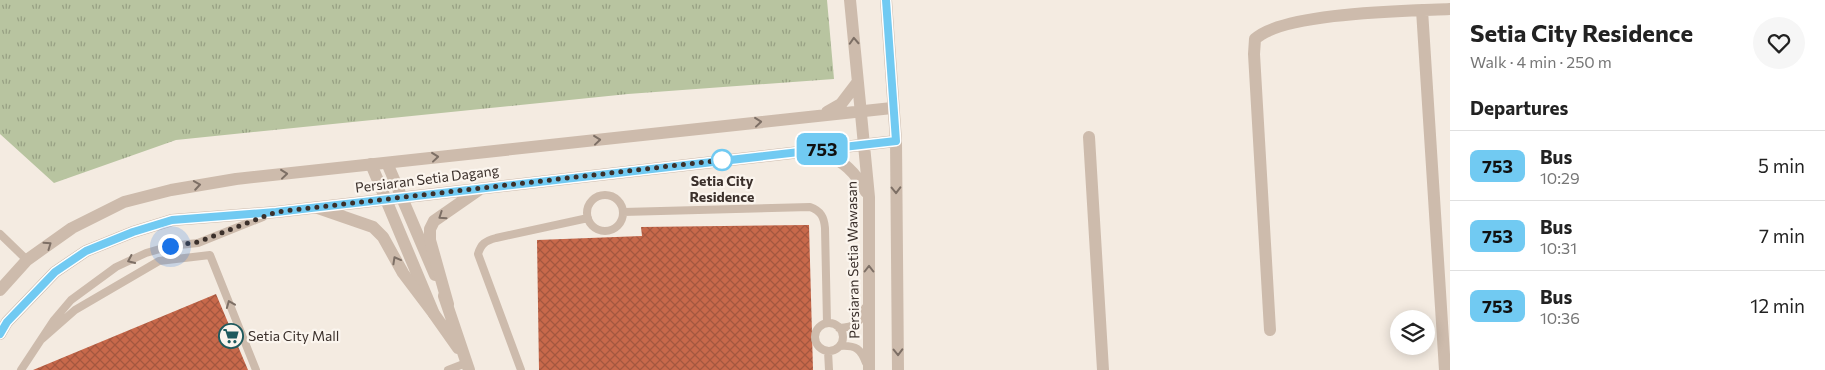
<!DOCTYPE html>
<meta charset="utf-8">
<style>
:root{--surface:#fff;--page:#f6f6f6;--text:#222;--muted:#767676;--line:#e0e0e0}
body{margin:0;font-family:Commissioner,sans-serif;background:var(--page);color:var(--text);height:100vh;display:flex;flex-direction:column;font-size:19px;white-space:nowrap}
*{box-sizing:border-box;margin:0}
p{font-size:16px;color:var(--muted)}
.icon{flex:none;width:28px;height:28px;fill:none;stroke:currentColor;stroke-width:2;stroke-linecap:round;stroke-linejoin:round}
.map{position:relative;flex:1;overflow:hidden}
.sheet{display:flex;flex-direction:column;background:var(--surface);width:375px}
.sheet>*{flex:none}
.badge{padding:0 10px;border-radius:8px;font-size:18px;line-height:32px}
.buttons{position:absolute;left:1390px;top:310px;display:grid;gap:10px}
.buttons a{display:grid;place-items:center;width:45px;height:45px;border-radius:50%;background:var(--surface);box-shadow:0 2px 12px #0003;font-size:25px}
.you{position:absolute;width:25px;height:25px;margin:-12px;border:4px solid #fff;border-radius:50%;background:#1a73e8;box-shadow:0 0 0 8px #1a73e833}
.map>.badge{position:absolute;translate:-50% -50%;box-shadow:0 0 0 2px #fff}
h2{padding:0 20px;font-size:19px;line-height:45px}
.round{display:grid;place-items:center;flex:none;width:52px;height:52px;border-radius:26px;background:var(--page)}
.overview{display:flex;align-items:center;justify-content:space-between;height:85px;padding:0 20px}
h1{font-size:24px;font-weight:700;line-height:38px}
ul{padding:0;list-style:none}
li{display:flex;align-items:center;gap:15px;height:70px;padding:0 20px;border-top:1px solid var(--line)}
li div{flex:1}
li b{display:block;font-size:19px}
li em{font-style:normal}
li .badge{min-width:55px;font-weight:700;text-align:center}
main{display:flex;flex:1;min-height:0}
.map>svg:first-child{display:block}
.grass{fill:url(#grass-tufts)}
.building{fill:url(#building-cross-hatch)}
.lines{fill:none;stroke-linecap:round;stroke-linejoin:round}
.service{stroke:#cdbbac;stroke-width:8}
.minor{stroke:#cdbbac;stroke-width:12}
.tertiary{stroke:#cdbbac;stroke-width:12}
.oneway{stroke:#7d6f65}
.line-casing{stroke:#fff;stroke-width:11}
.line{stroke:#71caf2;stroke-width:8}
.walk{stroke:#3b302b;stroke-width:5;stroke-dasharray:0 9}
.stop-dot{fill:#fff;stroke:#71caf2;stroke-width:2.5}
.labels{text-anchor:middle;stroke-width:4.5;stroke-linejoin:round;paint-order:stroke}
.street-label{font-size:14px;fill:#3b302b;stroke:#fbf5ee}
.stop-label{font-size:14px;font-weight:bold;fill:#3b302b;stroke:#fbf5ee}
.poi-label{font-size:14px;fill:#3b302b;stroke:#fbf5ee;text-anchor:start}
</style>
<main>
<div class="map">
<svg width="1450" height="370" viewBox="0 0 1450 370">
<defs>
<pattern id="grass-tufts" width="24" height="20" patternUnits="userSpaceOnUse" patternTransform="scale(1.25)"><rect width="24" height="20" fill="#b8c4a0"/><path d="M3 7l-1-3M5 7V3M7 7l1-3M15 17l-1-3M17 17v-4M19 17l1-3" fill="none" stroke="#97a083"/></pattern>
<pattern id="building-cross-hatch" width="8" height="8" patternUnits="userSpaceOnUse" patternTransform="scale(1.25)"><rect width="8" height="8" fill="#c8694b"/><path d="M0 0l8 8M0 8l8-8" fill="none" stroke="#a4573f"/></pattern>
</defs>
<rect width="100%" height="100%" fill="#f4ebe1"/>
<path class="grass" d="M0,0H827L834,79L628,94L176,140L54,183L0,134Z"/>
<path class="building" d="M809,225L813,370H539L537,240L642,236L641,227Z
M216,294L248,370H33Z"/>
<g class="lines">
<path class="service" d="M587 213a18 18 0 1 1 36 0a18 18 0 1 1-36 0Z
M623,212L810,207C821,211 824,217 825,228L827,323
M0,234L27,260
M815 337a14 14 0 1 1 28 0a14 14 0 1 1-28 0Z
M839,328C855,327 861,323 865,308
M42,339L75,310L159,261L210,255L256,370
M840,346C856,345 861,349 866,363
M828,351L829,370
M21,370L54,320L71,300L116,267L146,253L170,246L198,243L263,217
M448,370L466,363L467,366
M521,370L478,254C481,244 485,241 496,238L588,218"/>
<path class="minor" d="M1422,10L1445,370
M1089,137L1103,370
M387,163L435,275
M371,164L434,314L458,348
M444,296L469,370
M1270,330L1254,54L1255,39C1284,12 1408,11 1450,9"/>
<path class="tertiary" d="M850,0L869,197V370
M886,0L896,141L898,370
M827,112L841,104L857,83
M820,149C843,163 853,168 866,192
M318,208L373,227L383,237L403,273L434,314
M0,290L27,260L72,228L124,202L171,190L236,179L892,108
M448,304L430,240V229L434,221L480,189
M0,334L7,322L55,272L86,251L133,232L172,220L276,212L896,141"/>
</g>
<defs><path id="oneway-chevron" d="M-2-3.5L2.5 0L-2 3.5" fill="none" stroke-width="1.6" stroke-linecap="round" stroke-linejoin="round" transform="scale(1.25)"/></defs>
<g class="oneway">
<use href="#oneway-chevron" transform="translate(854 41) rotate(-93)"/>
<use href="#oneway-chevron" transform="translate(758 122) rotate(-6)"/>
<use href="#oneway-chevron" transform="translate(597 140) rotate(-6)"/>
<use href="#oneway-chevron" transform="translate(435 157) rotate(-6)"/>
<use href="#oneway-chevron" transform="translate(284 174) rotate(-6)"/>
<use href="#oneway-chevron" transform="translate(197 185) rotate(-9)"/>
<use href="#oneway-chevron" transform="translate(896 190) rotate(89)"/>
<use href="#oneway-chevron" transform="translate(442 216) rotate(146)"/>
<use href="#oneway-chevron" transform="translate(48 245) rotate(-35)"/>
<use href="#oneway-chevron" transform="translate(131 260) rotate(155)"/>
<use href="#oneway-chevron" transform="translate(396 260) rotate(-119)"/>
<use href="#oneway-chevron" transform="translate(869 269) rotate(-90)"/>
<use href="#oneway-chevron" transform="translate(230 304) rotate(-112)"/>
<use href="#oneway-chevron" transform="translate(898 352) rotate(89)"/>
</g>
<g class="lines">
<defs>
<path id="line" d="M0,334L7,322L55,272L86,251L133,232L172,220L276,212L896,141L886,0"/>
</defs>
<use href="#line" class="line-casing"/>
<use href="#line" class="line"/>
<path class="walk" d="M170,246L198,242L276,212L722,160"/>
</g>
<defs>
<symbol id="supermarket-ring" viewBox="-11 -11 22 22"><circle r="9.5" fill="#fbf5ee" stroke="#1f5a5e" stroke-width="1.5"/><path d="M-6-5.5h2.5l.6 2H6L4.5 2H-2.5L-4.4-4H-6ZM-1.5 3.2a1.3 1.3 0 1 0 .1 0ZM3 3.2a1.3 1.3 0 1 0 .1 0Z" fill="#1f5a5e"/></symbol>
</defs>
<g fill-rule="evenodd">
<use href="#supermarket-ring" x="217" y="322" width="28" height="28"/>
</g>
<circle class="stop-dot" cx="722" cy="160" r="10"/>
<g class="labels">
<g class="street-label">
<text transform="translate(427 179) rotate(-7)" y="5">Persiaran Setia Dagang</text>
<text transform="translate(853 260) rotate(-91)" y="5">Persiaran Setia Wawasan</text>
</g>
<g class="stop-label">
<text x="722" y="186">Setia City<tspan x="722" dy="16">Residence</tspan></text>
</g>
<g class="poi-label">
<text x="248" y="341">Setia City Mall</text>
</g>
</g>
</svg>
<div class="buttons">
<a><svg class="icon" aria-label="layers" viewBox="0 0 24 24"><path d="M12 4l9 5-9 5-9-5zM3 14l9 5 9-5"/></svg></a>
</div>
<div class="you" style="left:170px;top:246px"></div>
<b class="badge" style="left:822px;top:149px;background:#71caf2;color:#111">753</b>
</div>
<section class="sheet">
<div class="overview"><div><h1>Setia City Residence</h1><p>Walk · 4 min · 250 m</p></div><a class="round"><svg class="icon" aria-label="heart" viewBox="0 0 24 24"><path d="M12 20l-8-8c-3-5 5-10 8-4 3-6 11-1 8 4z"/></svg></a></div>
<h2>Departures</h2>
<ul>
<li><span class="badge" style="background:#71caf2;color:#111">753</span><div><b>Bus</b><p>10:29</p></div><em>5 min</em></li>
<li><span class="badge" style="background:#71caf2;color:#111">753</span><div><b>Bus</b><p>10:31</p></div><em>7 min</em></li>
<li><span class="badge" style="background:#71caf2;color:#111">753</span><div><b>Bus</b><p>10:36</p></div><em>12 min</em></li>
</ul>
</section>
</main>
